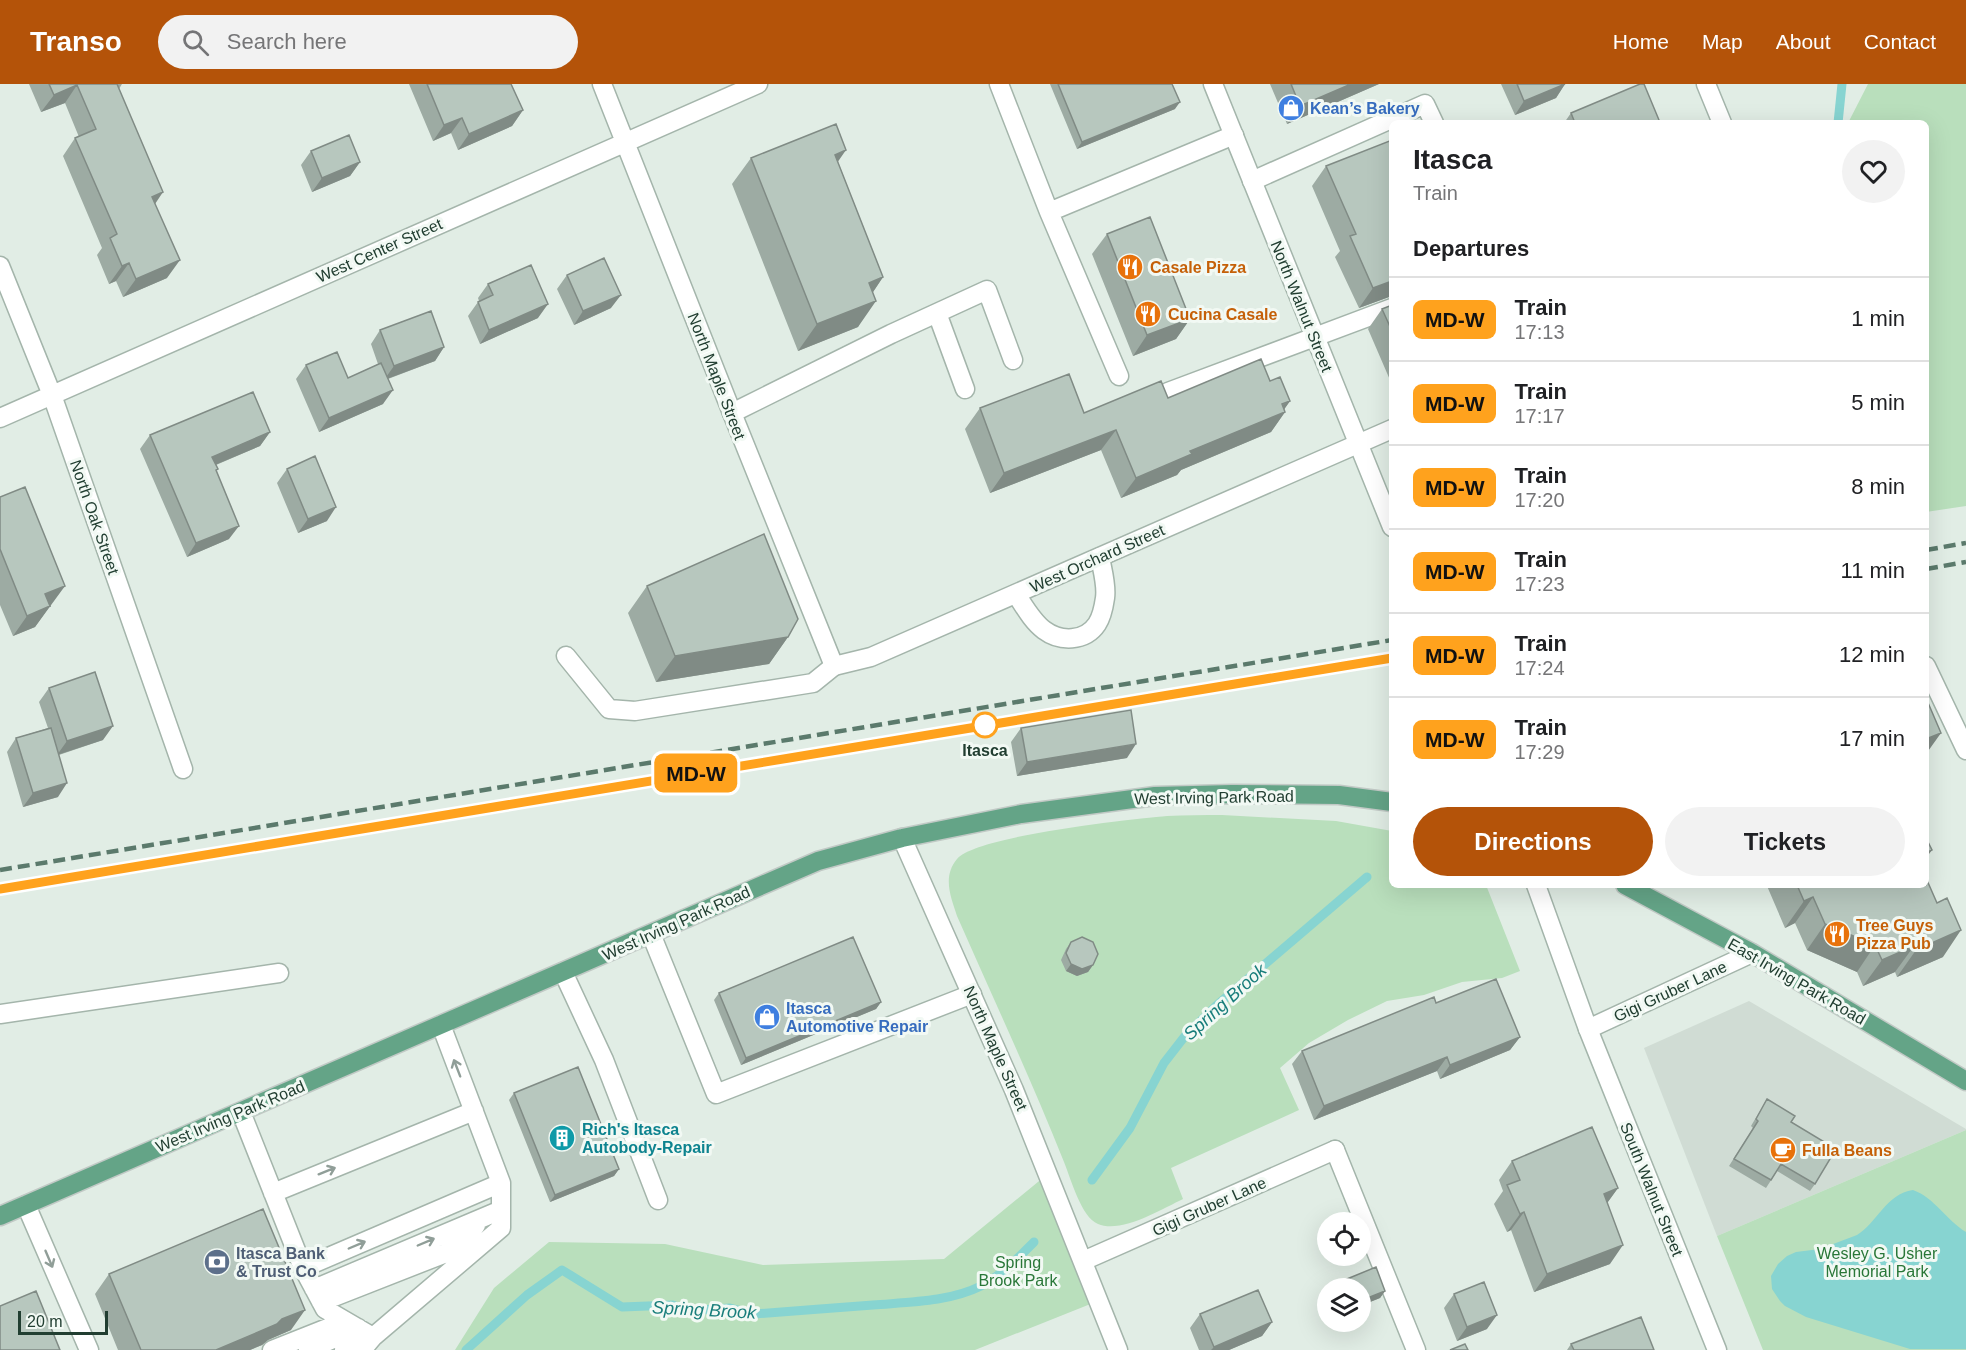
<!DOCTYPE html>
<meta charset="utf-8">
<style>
:root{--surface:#fff;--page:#f2f2f2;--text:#202124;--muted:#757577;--line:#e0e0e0;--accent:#b45309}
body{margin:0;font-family:Arial,sans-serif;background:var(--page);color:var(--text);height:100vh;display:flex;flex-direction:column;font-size:22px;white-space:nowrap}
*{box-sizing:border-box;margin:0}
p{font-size:20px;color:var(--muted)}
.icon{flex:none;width:33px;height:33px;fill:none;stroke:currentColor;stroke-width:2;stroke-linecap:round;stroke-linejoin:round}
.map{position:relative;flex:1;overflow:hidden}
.drawer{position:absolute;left:1389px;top:36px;width:540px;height:768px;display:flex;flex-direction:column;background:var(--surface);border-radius:9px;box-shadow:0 6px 24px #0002}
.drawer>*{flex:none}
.badge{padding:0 12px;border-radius:9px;font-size:21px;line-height:39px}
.tools{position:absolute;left:1317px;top:1128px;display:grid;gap:12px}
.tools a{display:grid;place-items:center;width:54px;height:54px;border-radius:50%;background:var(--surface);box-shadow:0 6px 24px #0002;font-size:30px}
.scale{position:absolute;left:18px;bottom:15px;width:90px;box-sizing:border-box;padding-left:6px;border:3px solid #213e31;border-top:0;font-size:16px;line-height:21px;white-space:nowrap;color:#213e31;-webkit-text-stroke:4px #f2f9f4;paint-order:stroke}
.map>.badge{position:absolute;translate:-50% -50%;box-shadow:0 0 0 3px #fff}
h2{padding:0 24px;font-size:22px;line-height:54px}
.round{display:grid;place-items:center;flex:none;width:63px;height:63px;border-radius:32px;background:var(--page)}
.summary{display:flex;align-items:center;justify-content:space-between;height:102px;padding:0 24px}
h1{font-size:28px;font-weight:700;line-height:45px}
.primary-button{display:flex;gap:12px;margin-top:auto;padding:12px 24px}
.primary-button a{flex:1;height:69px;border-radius:36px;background:var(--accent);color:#fff;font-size:24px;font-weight:700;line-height:69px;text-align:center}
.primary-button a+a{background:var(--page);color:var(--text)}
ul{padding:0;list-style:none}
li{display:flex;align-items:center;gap:18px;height:84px;padding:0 24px;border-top:2px solid var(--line)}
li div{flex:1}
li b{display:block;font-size:22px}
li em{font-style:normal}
li .badge{min-width:66px;font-weight:700;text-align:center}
header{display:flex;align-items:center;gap:36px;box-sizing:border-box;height:84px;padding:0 30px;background:var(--accent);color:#fff}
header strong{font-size:28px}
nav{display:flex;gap:33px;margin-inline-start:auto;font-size:21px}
.search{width:420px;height:54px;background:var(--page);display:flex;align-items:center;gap:15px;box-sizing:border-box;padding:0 21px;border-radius:33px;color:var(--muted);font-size:22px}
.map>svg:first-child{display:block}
.built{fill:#d0dcd4}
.green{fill:#b9dfbc}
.water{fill:#87d4d1}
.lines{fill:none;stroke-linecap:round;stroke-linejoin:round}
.stream{stroke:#87d4d1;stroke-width:9}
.service-casing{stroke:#a4b5ab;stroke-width:21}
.minor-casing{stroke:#a4b5ab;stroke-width:21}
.tertiary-casing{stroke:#a4b5ab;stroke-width:21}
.primary-casing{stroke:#c1c9c5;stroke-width:21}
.service{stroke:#fff;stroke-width:18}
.minor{stroke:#fff;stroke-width:18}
.tertiary{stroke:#fff;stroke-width:18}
.primary{stroke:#64a487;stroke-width:18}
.rail{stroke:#5b7a6c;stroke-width:4.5;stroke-dasharray:12 6;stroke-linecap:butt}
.wall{fill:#9daba3}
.shaded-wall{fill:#808b85}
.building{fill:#b7c7be;stroke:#808b85;stroke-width:1.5}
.oneway{stroke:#909e98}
.line-casing{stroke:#fff;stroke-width:14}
.line{stroke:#ffa21d;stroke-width:9}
.stop-dot{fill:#fff;stroke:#ffa21d;stroke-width:3}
.labels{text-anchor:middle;stroke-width:6;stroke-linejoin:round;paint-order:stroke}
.shop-label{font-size:16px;font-weight:bold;fill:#366cbe;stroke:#f2f9f4;text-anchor:start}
.street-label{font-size:16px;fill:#213e31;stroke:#f2f9f4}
.food-label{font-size:16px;font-weight:bold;fill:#c56008;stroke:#f2f9f4;text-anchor:start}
.stop-label{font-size:16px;font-weight:bold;fill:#213e31;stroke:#f2f9f4}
.culture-label{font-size:16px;font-weight:bold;fill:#0d838f;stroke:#f2f9f4;text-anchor:start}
.service-label{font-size:16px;font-weight:bold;fill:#4e5e75;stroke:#f2f9f4;text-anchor:start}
.park-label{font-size:16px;fill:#297738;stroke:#f2f9f4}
.water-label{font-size:18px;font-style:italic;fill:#187d7b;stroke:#f2f9f4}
</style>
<header>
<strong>Transo</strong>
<div class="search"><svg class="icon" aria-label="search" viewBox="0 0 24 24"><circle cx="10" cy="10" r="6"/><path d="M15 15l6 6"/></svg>Search here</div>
<nav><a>Home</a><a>Map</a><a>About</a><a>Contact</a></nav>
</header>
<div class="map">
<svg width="1966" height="1266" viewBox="0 0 1966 1266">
<rect width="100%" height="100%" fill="#e1ede5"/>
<path class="built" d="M1749,917L1966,1045V1046L1717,1152L1644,964Z"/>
<path class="green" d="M1868,0H1966V422L1926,428V39H1848Z
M1222,731L1336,737L1392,747V801H1486L1520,887L1502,894L1462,898L1424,911L1387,917L1348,936L1309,959L1280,984L1299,1026L1171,1084L1183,1115C1162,1125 1121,1150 1098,1140C1081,1133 1071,1095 1064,1078C1031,995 993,914 957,832C951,813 942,793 957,775C975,752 1132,735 1167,732C1185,731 1204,731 1222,731Z
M1966,1046V1266H1763L1717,1152Z
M1044,1093L1093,1219L975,1266H455L494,1204L549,1158L665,1160L763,1181L944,1175Z"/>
<path class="water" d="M1913,1106C1935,1114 1946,1136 1966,1148V1265H1910L1806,1233L1785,1222L1780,1217L1772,1205L1771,1192L1778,1180L1787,1172L1796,1168L1820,1165L1857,1151C1877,1139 1886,1110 1913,1106Z"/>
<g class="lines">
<path class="stream" d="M1838,39L1842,0
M1092,1096L1130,1044L1164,979L1185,952L1216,922L1367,793
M466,1266L527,1211L562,1186L622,1223L673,1221L686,1227L730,1224L754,1230C794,1227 833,1224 873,1221C909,1218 949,1218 981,1202C1002,1191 1018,1174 1034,1158"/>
<defs>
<path id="service" d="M999,0L1049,128L1119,292
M1252,97L1425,20L1434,39
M1049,128L1234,51
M937,229L965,305
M1168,308L1392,224
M732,329L891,250L987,206L1013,276
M1016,510C1024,522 1032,537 1044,546C1060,558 1085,558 1097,540C1101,534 1104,521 1105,514C1107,501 1102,485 1100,473
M566,572L609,625L635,627L813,599L834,582
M1926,582L1966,666
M651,850L716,1010L972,910
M563,888L604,976L658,1116
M0,930L279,889
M241,1028L303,1184L325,1225L373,1253
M1335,1066L1416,1266
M273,1109L474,1027
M26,1121L89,1266
M303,1184L501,1099
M314,1205L501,1126
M321,1218L446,1169L470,1149L476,1141
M272,1266L345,1237
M308,1266L358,1244
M344,1266L373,1253
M362,1266L373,1253L501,1144V1099L441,941"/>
<path id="minor" d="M602,0L732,329L834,582L871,573L1392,345
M1706,0L1722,39
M0,182L52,311L183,685
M0,334L758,0
M902,754L1014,1006L1118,1266
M1588,945L1752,869
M1083,1177L1335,1066"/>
<path id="tertiary" d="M1213,0L1392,443
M1536,801L1588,945L1717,1266"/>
<path id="primary" d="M1625,801L1752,869L1966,997
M0,1132L818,777L902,754L1021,730L1155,712L1232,710L1339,711L1392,718"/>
</defs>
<use href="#service" class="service-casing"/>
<use href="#minor" class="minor-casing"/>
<use href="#tertiary" class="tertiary-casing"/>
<use href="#primary" class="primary-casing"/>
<use href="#service" class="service"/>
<use href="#minor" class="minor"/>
<use href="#tertiary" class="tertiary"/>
<use href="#primary" class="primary"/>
<path class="rail" d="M1926,466L1966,459
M1926,485L1966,478
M0,786L1392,556
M0,805L1392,574"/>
</g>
<path class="wall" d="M29,0H122L119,5L155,119L167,194L123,213L116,197L109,200L97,171L102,164L63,72L75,54L79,53L65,19L41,28Z
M409,0H511L523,26L512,42L458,66L451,49L433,57Z
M1050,0H1172L1175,25L1077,65Z
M1270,0H1379L1287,40Z
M1501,0H1565L1556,14L1515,31Z
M1571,29L1659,36L1657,39H1564Z
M311,67L360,78L350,92L312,108L301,81Z
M751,74L838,78L883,193L873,208L858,243L798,267L732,100Z
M1326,82L1389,213L1359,224L1335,173L1340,167L1312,102Z
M1107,150L1190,235L1176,255L1133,272L1092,170Z
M567,191L611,224L574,241L557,205Z
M488,200L538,234L480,260L468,232L478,218L479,217L478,214Z
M1392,221V295L1390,296L1368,245L1382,225Z
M380,246L444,263L435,277L388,295L383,320L319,348L296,295L306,281L348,294L378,280L371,260Z
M1270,297L1290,317L1284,325L1285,328L1271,348L1181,386L1177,391L1121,414L1101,366L990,409L965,345L980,324L1084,329Z
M270,348L260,362L216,381L218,385L216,387L229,455L187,473L140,365L150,351Z
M287,385L327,437L298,449L277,399Z
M0,413L51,523H49L35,543L13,552L0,521Z
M647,502L788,553L769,580L656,598L628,529Z
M49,604L103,656L59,671L58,713L23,723L7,668L16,654L48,644L39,618Z
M1021,644L1127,674L1017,692L1011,658Z
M1768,801H1926L1943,873L1897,893L1895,888L1863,902L1857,888L1807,866L1795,839L1785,844L1767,802Z
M1071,858L1093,881L1088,888L1077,892L1066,887L1061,876L1066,865Z
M719,909L881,918L876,925L741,981L714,916Z
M1436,919L1520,953L1510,966L1440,995L1437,987L1314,1036L1292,980L1302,967Z
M514,1009L619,1085L614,1092L550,1118L509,1016Z
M1767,1015L1791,1038L1815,1100L1810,1107L1777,1087L1766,1104L1729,1082L1753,1044L1751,1042Z
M1512,1077L1618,1104L1607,1119L1610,1180L1534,1208L1511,1146L1507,1148L1494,1120L1503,1107L1499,1096Z
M109,1190L291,1246L268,1256L262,1261L250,1266H118L95,1210Z
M1347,1195L1385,1207L1380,1214L1360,1222V1204H1343L1342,1202Z
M1454,1210L1487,1245L1457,1257L1444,1224Z
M1200,1230L1272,1238L1262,1252L1229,1266H1199L1190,1244Z
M1571,1260L1654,1266H1567Z"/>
<path class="shaded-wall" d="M1351,0H1379L1287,40L1300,22Z
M1565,0L1556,14L1515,31L1524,17Z
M77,1L65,19L41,28L54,11Z
M1180,18L1175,25L1077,65L1082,58Z
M523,26L512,42L458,66L469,50Z
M462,34L451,49L433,57L444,41Z
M846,66L828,92L835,71Z
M360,78L350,92L312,108L322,94Z
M163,108L151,126L152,113Z
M180,176L167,194L123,213L136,195Z
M129,179L116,197L109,200L122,182Z
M883,193L865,220L869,199Z
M1392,197V214L1389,213L1359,224L1373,204Z
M621,211L611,224L574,241L583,227Z
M876,217L858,243L798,267L817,240Z
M548,220L538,234L480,260L489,246Z
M1190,235L1176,255L1133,272L1147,251Z
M444,263L435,277L384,296L394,282Z
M393,306L383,320L319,348L329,334Z
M1290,317L1281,330L1285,328L1271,348L1181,386L1177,391L1121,414L1136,394Z
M1116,346L1101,366L990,409L1004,389Z
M270,348L260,362L203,386L212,373Z
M336,423L327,437L298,449L308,435Z
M239,442L229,455L187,473L196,459Z
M65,502L35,543L13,552L27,532L45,510Z
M788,553L769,580L656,598L675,572Z
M113,642L103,656L57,671L67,657Z
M1941,649L1926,670V655Z
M1136,660L1127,674L1017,692L1027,678Z
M67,699L58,713L23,723L33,709Z
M1932,766L1926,774V769Z
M1813,813L1795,839L1785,844L1804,817Z
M1825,840L1875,861L1857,888L1807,866Z
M1961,846L1943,873L1897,893L1916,866Z
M1914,862L1895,888L1863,902L1882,876Z
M1071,880L1093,881L1088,888L1077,892L1066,887Z
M881,918L876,925L741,981L746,974Z
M1520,953L1510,966L1440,995L1450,981Z
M1447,973L1437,987L1314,1036L1324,1022Z
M619,1085L614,1092L550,1118L555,1111Z
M1618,1104L1605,1122L1604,1110Z
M1524,1128L1511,1146L1507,1148L1520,1130Z
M1623,1161L1610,1180L1534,1208L1547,1190Z
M1385,1207L1380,1214L1360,1222V1217Z
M305,1226L291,1246L268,1256L262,1261L250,1266H216L282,1235Z
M1497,1231L1487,1245L1457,1257L1467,1243Z
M1272,1238L1262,1252L1229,1266H1211L1214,1263Z"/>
<path class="building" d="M49,0H117L163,108L152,113L180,176L136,195L129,179L122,182L110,154L117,150L75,54L96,45L77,1L54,11Z
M427,0H511L523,26L469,50L462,34L444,41Z
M1058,0H1172L1180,18L1082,58Z
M1291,0H1351L1300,22Z
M1517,0H1565L1524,17Z
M1640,0H1644L1659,36L1652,39H1575L1571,29Z
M836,40L846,66L835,71L883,193L869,199L876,217L817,240L751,74Z
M349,51L360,78L322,94L311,67Z
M1392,56V197L1373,204L1350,152L1356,150L1326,82Z
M1150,133L1190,235L1147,251L1107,150Z
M604,174L621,211L583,227L567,191Z
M531,181L548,220L489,246L478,218L493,211L488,200Z
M1392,221V247L1382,225Z
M431,227L444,263L394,282L380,246Z
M337,268L348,294L381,279L393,306L329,334L306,281Z
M1261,275L1270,297L1280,293L1290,317L1282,320L1285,328L1190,367L1192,370L1136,394L1116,346L1004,389L980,324L1069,290L1084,329L1161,297L1168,314Z
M253,308L270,348L212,373L218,385L216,386L239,442L196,459L150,351Z
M315,372L336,423L308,435L287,385Z
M25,403L65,502L45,510L50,522L27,532L0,465V413Z
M764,450L798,535L788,553L675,572L647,502Z
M95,588L113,642L67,657L49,604Z
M1926,614L1941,649L1926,655Z
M1131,626L1136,660L1027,678L1021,644Z
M51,644L67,699L33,709L16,654Z
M1926,754L1932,766L1926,769Z
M1926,794L1937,819L1947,814L1961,846L1916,866L1914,862L1882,876L1875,861L1825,840L1813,813L1804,817L1797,801H1926Z
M853,853L881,918L746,974L719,909Z
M1082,853L1093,858L1098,870L1093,881L1082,885L1071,880L1066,869L1071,858Z
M1496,895L1520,953L1450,981L1447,973L1324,1022L1302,967L1434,913L1436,919Z
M578,983L619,1085L555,1111L514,1009Z
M1767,1015L1795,1032L1791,1038L1836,1065L1815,1100L1781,1080L1771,1096L1734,1075L1758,1037L1756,1035Z
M1592,1043L1618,1104L1604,1110L1623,1161L1547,1190L1524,1128L1520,1130L1507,1101L1520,1096L1512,1077Z
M263,1125L305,1226L282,1235L277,1240L216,1266H141L109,1190Z
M1376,1183L1385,1207L1360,1217V1204H1351L1347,1195Z
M1484,1198L1497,1231L1467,1243L1454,1210Z
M1258,1206L1272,1238L1214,1263L1200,1230Z
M36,1207L60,1266H0V1222Z
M1641,1233L1654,1266H1574L1571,1260Z
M1465,1260L1468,1266H1450Z"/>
<defs><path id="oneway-shaft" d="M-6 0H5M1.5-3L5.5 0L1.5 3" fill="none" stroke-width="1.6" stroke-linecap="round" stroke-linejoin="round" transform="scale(1.5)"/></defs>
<g class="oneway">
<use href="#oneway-shaft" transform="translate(457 984) rotate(-111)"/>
<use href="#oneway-shaft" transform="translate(327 1087) rotate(-22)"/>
<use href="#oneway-shaft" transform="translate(426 1158) rotate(-23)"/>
<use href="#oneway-shaft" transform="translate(357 1161) rotate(-23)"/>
<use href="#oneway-shaft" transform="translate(49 1175) rotate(67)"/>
</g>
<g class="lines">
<defs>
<path id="line" d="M0,805L1392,574"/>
</defs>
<use href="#line" class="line-casing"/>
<use href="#line" class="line"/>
</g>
<defs>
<symbol id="shop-disc" viewBox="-11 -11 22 22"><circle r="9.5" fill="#3f7fe0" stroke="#f2f9f4"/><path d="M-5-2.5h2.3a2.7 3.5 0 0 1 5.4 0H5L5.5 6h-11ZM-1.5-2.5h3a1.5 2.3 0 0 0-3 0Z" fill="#fff"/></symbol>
<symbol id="restaurant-disc" viewBox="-11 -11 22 22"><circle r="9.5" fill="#e8710a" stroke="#f2f9f4"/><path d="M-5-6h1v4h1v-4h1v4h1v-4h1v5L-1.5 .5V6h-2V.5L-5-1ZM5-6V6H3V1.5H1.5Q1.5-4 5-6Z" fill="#fff"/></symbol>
<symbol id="building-disc" viewBox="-11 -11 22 22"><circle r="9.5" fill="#0f9aa8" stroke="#f2f9f4"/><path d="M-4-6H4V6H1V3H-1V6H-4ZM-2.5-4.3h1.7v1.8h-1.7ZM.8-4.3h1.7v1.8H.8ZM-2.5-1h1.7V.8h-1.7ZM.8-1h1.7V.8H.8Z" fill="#fff"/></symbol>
<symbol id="cafe-disc" viewBox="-11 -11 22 22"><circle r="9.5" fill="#e8710a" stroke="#f2f9f4"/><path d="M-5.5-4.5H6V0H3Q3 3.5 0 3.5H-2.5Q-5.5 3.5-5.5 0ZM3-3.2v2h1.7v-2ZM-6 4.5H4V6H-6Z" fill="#fff"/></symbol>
<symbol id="bank-disc" viewBox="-11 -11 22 22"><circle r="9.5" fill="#5c6f8a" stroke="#f2f9f4"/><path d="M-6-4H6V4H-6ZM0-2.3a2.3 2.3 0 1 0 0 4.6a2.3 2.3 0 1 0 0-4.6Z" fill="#fff"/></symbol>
</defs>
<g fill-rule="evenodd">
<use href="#shop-disc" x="1276" y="9" width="30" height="30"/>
<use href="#restaurant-disc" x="1115" y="168" width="30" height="30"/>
<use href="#restaurant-disc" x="1133" y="215" width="30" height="30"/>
<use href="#restaurant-disc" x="1822" y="835" width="30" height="30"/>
<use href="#shop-disc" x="752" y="918" width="30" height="30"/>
<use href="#building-disc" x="547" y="1039" width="30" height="30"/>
<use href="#cafe-disc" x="1768" y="1051" width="30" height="30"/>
<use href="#bank-disc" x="202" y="1163" width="30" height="30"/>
</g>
<circle class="stop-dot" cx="985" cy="641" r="12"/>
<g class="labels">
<g class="shop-label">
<text x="1310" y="30">Kean’s Bakery</text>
<text x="786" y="930">Itasca<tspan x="786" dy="18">Automotive Repair</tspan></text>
</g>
<g class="street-label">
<text transform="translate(379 166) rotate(-24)" y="6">West Center Street</text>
<text transform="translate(1302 222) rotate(68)" y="6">North Walnut Street</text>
<text transform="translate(717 292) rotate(69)" y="6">North Maple Street</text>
<text transform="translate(95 433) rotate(71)" y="6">North Oak Street</text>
<text transform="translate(1097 474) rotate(-24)" y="6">West Orchard Street</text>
<text transform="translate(1214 713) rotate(-1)" y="6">West Irving Park Road</text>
<text transform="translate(676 839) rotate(-24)" y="6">West Irving Park Road</text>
<text transform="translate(1797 897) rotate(30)" y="6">East Irving Park Road</text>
<text transform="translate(1670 907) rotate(-25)" y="6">Gigi Gruber Lane</text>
<text transform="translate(996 964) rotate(66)" y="6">North Maple Street</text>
<text transform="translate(230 1032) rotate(-23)" y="6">West Irving Park Road</text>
<text transform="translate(1652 1105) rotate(68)" y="6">South Walnut Street</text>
<text transform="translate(1209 1122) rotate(-24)" y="6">Gigi Gruber Lane</text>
</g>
<g class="food-label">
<text x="1150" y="189">Casale Pizza</text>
<text x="1168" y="236">Cucina Casale</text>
<text x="1856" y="847">Tree Guys<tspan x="1856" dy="18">Pizza Pub</tspan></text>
<text x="1802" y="1072">Fulla Beans</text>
</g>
<g class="stop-label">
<text x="985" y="672">Itasca</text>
</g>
<g class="culture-label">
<text x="582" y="1051">Rich's Itasca<tspan x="582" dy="18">Autobody-Repair</tspan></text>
</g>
<g class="service-label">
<text x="236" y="1175">Itasca Bank<tspan x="236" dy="18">&amp; Trust Co</tspan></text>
</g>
<g class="park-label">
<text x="1877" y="1175">Wesley G. Usher<tspan x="1877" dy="18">Memorial Park</tspan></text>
<text x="1018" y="1184">Spring<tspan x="1018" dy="18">Brook Park</tspan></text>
</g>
<g class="water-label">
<text transform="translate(1225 918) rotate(-42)" y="6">Spring Brook</text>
<text transform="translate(704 1226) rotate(3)" y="6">Spring Brook</text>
</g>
</g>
</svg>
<div class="tools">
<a><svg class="icon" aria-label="locate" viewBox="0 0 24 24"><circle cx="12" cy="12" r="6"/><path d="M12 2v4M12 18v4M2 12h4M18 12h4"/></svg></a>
<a><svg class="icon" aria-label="layers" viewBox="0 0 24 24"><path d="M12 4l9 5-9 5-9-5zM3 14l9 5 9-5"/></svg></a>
</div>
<div class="scale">20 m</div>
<b class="badge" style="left:696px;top:689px;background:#ffa21d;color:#111">MD-W</b>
<section class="drawer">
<div class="summary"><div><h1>Itasca</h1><p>Train</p></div><a class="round"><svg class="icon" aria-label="heart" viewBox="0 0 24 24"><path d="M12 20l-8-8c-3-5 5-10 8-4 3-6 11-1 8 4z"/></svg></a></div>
<h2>Departures</h2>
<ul>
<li><span class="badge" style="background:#ffa21d;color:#111">MD-W</span><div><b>Train</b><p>17:13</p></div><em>1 min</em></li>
<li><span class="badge" style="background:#ffa21d;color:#111">MD-W</span><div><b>Train</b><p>17:17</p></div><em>5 min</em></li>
<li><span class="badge" style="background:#ffa21d;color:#111">MD-W</span><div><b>Train</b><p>17:20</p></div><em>8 min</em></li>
<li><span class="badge" style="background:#ffa21d;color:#111">MD-W</span><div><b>Train</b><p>17:23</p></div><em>11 min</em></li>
<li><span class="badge" style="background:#ffa21d;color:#111">MD-W</span><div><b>Train</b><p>17:24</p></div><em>12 min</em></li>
<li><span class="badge" style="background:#ffa21d;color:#111">MD-W</span><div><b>Train</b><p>17:29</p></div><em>17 min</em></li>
</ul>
<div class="primary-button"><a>Directions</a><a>Tickets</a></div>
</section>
</div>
